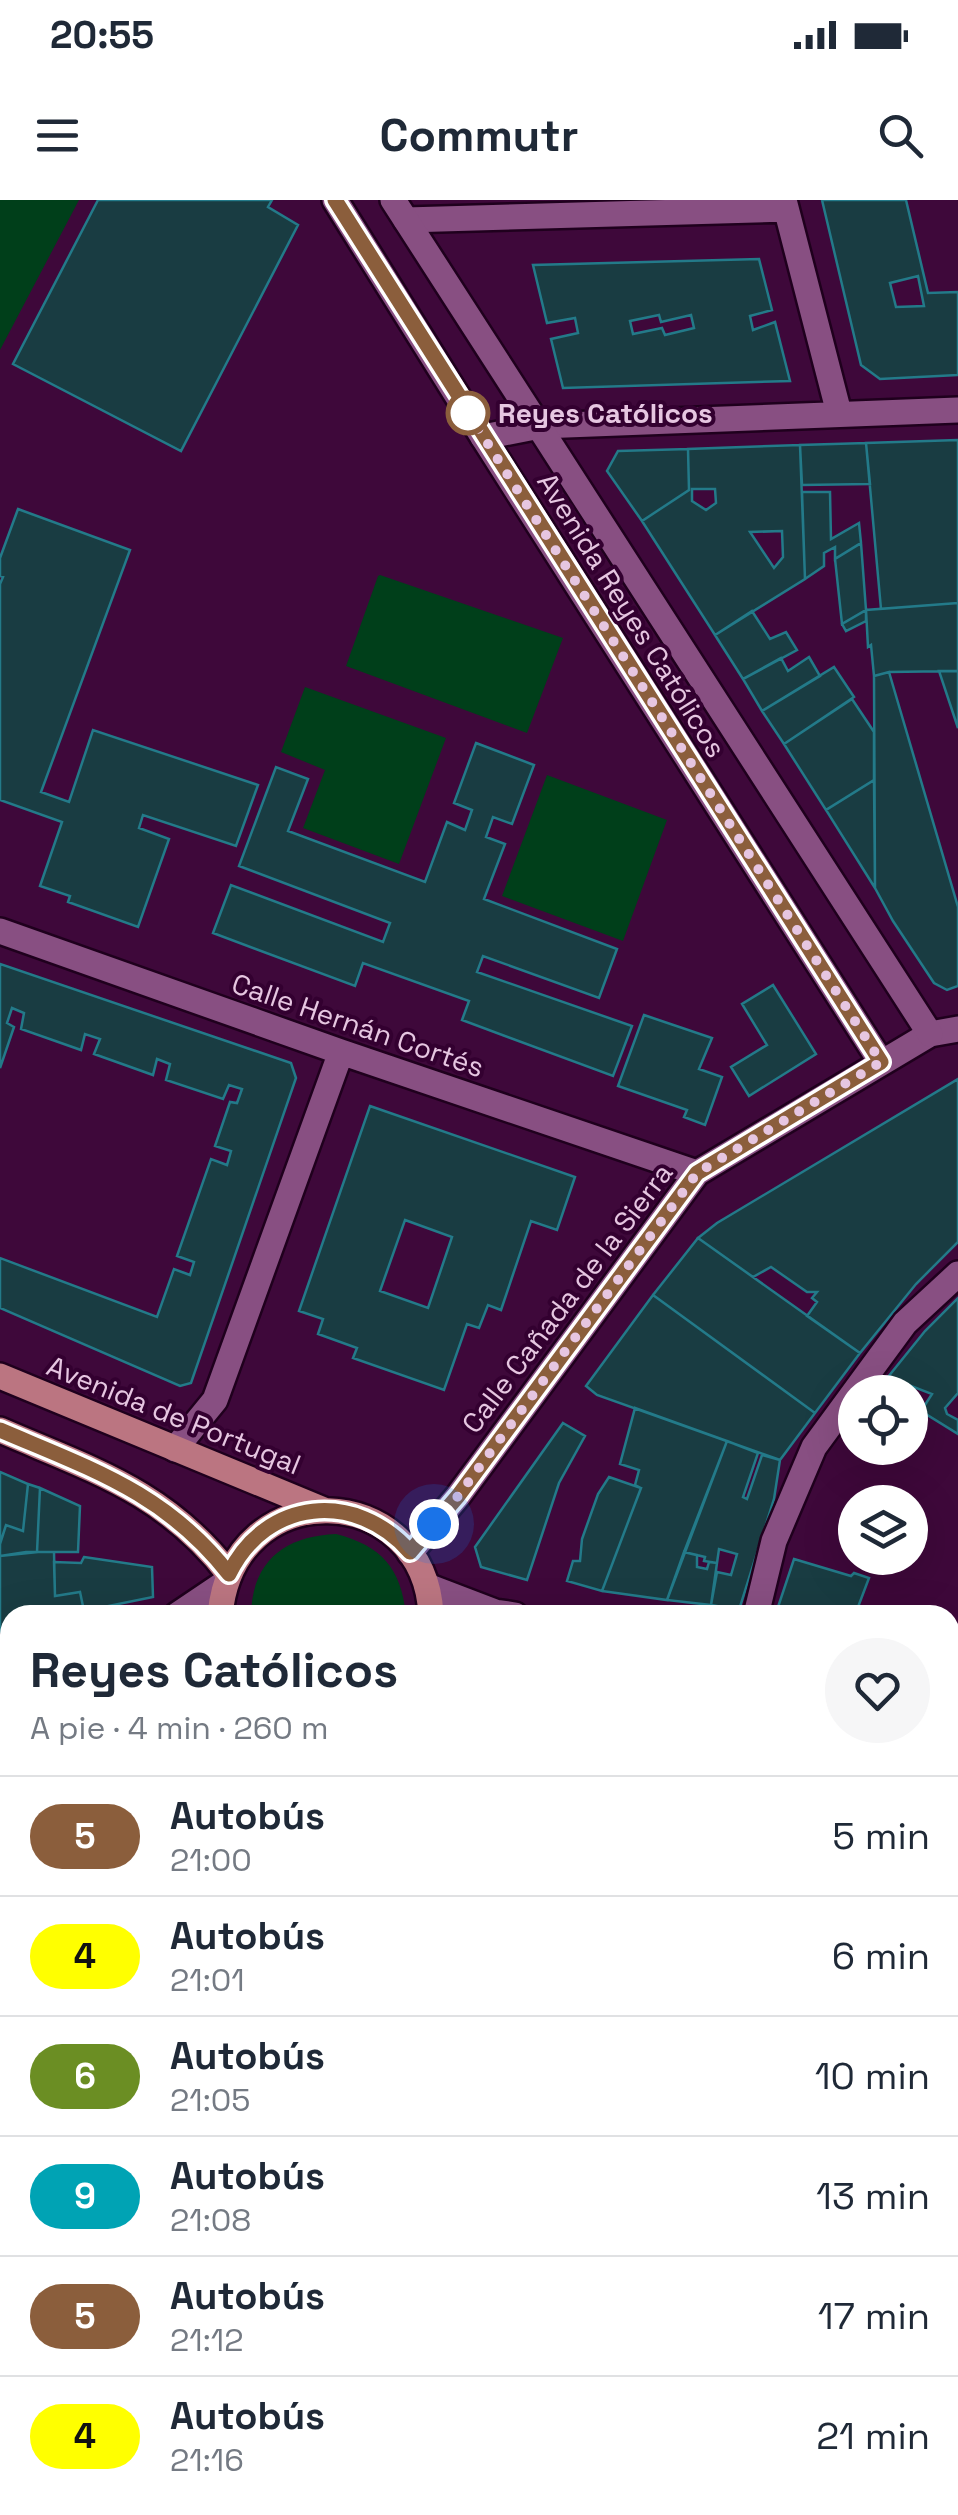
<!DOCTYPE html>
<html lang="es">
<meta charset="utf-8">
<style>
:root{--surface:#fff;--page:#f6f6f7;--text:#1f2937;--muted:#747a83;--line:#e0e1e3}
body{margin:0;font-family:"Space Grotesk",sans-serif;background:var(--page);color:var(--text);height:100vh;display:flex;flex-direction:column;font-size:38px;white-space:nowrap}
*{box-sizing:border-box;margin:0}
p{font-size:32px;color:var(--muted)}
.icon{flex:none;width:55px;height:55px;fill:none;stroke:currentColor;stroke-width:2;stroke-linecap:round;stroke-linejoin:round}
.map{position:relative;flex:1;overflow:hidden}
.side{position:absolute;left:0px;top:1405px;width:960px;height:910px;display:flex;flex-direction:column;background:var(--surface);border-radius:30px 30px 0 0;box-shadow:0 10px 40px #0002}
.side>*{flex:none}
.badge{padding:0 20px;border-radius:32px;font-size:35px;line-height:65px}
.fabs{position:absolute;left:838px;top:1175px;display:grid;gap:20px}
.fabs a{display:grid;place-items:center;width:90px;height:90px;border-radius:50%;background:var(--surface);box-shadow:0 10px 40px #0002;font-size:50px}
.you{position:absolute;width:50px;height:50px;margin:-25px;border:8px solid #fff;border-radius:50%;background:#1a73e8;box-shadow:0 0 0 15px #1a73e833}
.map>.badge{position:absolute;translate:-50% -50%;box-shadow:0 0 0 5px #fff}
.round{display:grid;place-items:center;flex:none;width:105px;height:105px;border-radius:52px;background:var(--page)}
.overview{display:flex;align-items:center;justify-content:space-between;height:170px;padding:0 30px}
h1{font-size:48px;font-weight:800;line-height:75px}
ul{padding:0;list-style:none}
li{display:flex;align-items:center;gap:30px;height:120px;padding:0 30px;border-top:2px solid var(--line)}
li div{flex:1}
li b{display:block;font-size:38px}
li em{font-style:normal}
li .badge{min-width:110px;font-weight:700;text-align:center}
.status{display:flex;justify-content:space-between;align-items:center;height:70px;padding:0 50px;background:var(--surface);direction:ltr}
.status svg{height:28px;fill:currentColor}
header{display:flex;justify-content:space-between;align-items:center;height:130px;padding:0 30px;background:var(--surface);font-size:45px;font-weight:800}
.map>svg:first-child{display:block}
.green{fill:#003f1a}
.building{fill:#193c42;stroke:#237a89;stroke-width:2.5;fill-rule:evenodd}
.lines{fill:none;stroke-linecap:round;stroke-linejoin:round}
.street-casing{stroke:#1f001d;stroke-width:30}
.secondary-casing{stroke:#1f001d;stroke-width:30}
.primary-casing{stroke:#1f001d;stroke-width:30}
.street{stroke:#884f82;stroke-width:25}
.secondary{stroke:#884f82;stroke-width:25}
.primary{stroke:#bb7581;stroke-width:25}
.line-casing{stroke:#fff;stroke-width:22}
.line{stroke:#8b5e3c;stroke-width:15}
.walk{stroke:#e6c6e1;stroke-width:10;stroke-dasharray:0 18}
.stop-dot{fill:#fff;stroke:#8b5e3c;stroke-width:5}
.labels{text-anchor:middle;stroke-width:8;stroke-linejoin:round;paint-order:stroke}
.stop-label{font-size:28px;font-weight:bold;fill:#e6c6e1;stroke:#330030;text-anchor:start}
.street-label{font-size:28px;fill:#e6c6e1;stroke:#330030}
</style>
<div class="status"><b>20:55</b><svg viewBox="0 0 49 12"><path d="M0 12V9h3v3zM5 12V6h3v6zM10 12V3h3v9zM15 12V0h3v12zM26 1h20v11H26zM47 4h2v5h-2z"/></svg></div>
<header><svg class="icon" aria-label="menu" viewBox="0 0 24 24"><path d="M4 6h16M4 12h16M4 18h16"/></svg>Commutr<svg class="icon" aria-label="search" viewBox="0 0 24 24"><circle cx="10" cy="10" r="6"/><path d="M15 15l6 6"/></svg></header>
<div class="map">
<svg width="958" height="2315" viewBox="0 0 958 2315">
<rect width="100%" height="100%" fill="#3e083a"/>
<path class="green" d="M0,0H79L0,150Z
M380,375L563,438L527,533L346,466L378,376Z
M305,487L446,538L399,664L303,628L325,570L281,552Z
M547,575L667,620L623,741L502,696Z
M336,1334C382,1346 401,1368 406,1415H251C252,1361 285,1336 336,1334Z"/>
<path class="building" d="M98,0H272L268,7L298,25L181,251L13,164Z
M822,0H906L928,93L958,92V175L880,179L861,165ZM918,76L924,106L896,107L890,83Z
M759,59L772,110L750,116L753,130L775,122L790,181L563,188L551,139L578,133L575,118L547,123L533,65ZM659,115L661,122L691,115L694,128L665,135L662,128L633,134L630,121Z
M958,240V403L881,409L866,243Z
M866,243L870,284L802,285L800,245Z
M800,245L805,379L715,435L642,321L689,290L688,249ZM692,289H715L716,303L706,310L692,301ZM782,331L783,357L774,368L750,332Z
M688,249L689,290L642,321L607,271L618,251Z
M802,292H830L831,339L859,323L861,343L835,359V347L824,353V366L805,379Z
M18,309L130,350L41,592L69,602L93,530L258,585L236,646L143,615L139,628L169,639L138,727L68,702L70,696L40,686L62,622L0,600V384L3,377L0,376V358Z
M861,343L866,410L842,424L835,359Z
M958,403V471L889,472L874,476L871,445L868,447L866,410Z
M866,410V421L846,431L842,424Z
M752,411L770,439L786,432L797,450L743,479L715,435Z
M809,457L820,476L762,511L743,479L781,458L788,471Z
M834,467L854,497L784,544L762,511Z
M939,471H958V528Z
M889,472L958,707V786L947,790L934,783L893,721L875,688L874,476Z
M852,499L874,532V580L826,610L784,544Z
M476,543L534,565L512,624L493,617L486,637L505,644L484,699L617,749L599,798L483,756L477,772L632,826L613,876L462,820L469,801L363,763L355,786L213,733L231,685L383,742L390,723L239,666L276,567L308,579L288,631L425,682L447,622L465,630L472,610L454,603Z
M874,580L875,688L826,610Z
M0,764L291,863L296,878L191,1183L180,1186L0,1108V1058L157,1117L174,1069L190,1075L194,1062L177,1056L211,959L227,965L231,951L215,946L230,902L237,903L242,889L229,885L223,899L166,880L170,864L157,859L153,875L94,854L100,839L85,834L81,850L21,829L24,813L12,808L7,823L14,827L0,868Z
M773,785L816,854L749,896L731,867L767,845L742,804Z
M644,815L712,838L699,869L722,877L705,925L684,917L687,910L618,886Z
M958,879V1042L916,1084L860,1153L807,1116L817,1102L812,1098L817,1092H807L771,1067L753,1077L698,1038L717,1023Z
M370,906L575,977L557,1030L531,1021L501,1110L488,1105L479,1128L467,1124L444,1190L353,1158L357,1148L318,1134L323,1119L299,1111ZM405,1020L452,1037L428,1108L380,1091Z
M698,1038L860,1153L815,1213L653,1095Z
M653,1095L815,1213L780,1260L597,1195L586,1186Z
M958,1098V1193L945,1208L947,1214L958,1220V1234L921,1211L932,1194L888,1177L925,1131Z
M635,1208L727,1241L667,1400L602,1391L641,1288L635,1285L639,1270L620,1264Z
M563,1223L585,1236L559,1283L527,1380L481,1367L475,1347Z
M727,1241L758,1253L743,1297L747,1299L762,1255L780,1260L774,1299L739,1410L711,1405L717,1372L731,1375L737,1354L719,1349L717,1363L704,1361L705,1357L684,1352Z
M0,1272L28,1284L23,1331L6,1325L0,1344Z
M609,1277L641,1288L602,1391L567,1381L573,1361H580L582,1339L598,1294Z
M28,1284L40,1288L37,1352L0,1356V1344L6,1325L23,1331Z
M40,1288L80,1306L78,1352H37Z
M26,1352H54L55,1396L80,1392L84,1411L70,1415H10V1430L0,1432V1356Z
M684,1352L697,1355V1367L707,1369L709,1362L717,1363L711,1405L667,1400Z
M84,1357L152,1367L153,1397L84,1411L80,1392L55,1396L54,1362L81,1363Z
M794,1359L851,1376L854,1373L869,1378L855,1415H784L778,1407Z
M950,1508L958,1509V1649L954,1663L950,1662Z
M10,1514V1829L0,1830V1522H6L7,1515Z
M958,1649V1718L950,1706V1681Z
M950,1706L958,1718V1786L950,1792Z
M950,1835L958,1844V1918L952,1913L950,1917Z
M10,1906V2006L0,2005V1907Z
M952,1913L958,1918V2080L950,2087V1917Z
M0,2005L10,2006V2015L5,2030L0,2029Z
M4,2097L10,2100V2147L0,2142V2106Z
M0,2166L10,2170V2197L4,2209L0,2208Z
M7,2203L10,2204V2246L5,2258L0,2256V2218Z
M950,2274L958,2282V2315H901L906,2305H950Z
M110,2305H162L179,2309L177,2315H106Z
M180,2305H251L278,2315H177Z
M297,2305H331L328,2315H303L305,2307Z
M497,2305H636L633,2315H493Z
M636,2305H717L712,2315H633Z
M717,2305H766L769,2307L764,2315H712Z
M791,2305H790H835L826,2315H787Z
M835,2305H873L865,2315H826Z"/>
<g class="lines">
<defs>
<path id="street" d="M784,0L839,213
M406,20L786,9
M483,237L540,226L958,210
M0,731L341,852L697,973
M175,1249L215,1200L341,852
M410,1353L458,1296L697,973L930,834L958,829
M427,1386L495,1412L515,1415
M756,1415L774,1341L814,1247L905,1123L958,1074
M950,1471L958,1454
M0,1865L10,1864
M950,2123L958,2115
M0,2155L10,2160"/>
<path id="secondary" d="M335,0L483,237L881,862
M393,0L930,834
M177,1415L226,1382
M0,1476L10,1474"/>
<path id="primary" d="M0,1176L324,1310
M0,1230C92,1270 165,1291 229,1374
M220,1415C233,1272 425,1280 431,1415
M950,2214L958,2221
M40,2315L44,2305"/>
</defs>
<use href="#street" class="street-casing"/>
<use href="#secondary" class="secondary-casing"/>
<use href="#primary" class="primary-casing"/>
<use href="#street" class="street"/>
<use href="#secondary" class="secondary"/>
<use href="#primary" class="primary"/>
</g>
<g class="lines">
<defs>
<path id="line" d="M0,1230C91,1269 166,1293 229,1374C266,1298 356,1290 410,1352L458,1296L697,973L881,862L335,0"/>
</defs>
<use href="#line" class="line-casing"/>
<use href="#line" class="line"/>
<path class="walk" d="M434,1324L458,1296L697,973L881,862L462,203L468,213"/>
</g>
<circle class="stop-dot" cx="468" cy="213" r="20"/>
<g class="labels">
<g class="stop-label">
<text x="498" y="223">Reyes Católicos</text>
</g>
<g class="street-label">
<text transform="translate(632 415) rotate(58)" y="10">Avenida Reyes Católicos</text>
<text transform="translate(358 825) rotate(19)" y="10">Calle Hernán Cortés</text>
<text transform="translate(567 1098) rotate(-53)" y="10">Calle Cañada de la Sierra</text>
<text transform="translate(174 1215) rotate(22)" y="10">Avenida de Portugal</text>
</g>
</g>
</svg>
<div class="fabs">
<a><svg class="icon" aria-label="locate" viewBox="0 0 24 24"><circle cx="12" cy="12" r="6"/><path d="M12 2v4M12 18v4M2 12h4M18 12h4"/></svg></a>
<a><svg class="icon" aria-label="layers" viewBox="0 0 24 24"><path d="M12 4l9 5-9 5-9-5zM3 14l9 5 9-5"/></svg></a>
</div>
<div class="you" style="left:434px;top:1324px"></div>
<section class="side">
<div class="overview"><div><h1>Reyes Católicos</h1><p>A pie · 4 min · 260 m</p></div><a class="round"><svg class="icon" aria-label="heart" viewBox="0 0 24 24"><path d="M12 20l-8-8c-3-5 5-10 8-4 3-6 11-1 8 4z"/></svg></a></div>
<ul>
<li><span class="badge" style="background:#8b5e3c;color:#fff">5</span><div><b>Autobús</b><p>21:00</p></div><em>5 min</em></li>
<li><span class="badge" style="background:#ff0;color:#111">4</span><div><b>Autobús</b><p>21:01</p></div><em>6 min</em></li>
<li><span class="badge" style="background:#6b8e23;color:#fff">6</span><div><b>Autobús</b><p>21:05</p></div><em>10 min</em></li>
<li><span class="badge" style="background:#00a3b4;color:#fff">9</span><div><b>Autobús</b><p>21:08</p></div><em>13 min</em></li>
<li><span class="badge" style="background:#8b5e3c;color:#fff">5</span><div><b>Autobús</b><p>21:12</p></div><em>17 min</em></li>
<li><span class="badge" style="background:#ff0;color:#111">4</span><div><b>Autobús</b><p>21:16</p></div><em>21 min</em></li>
</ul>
</section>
</div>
